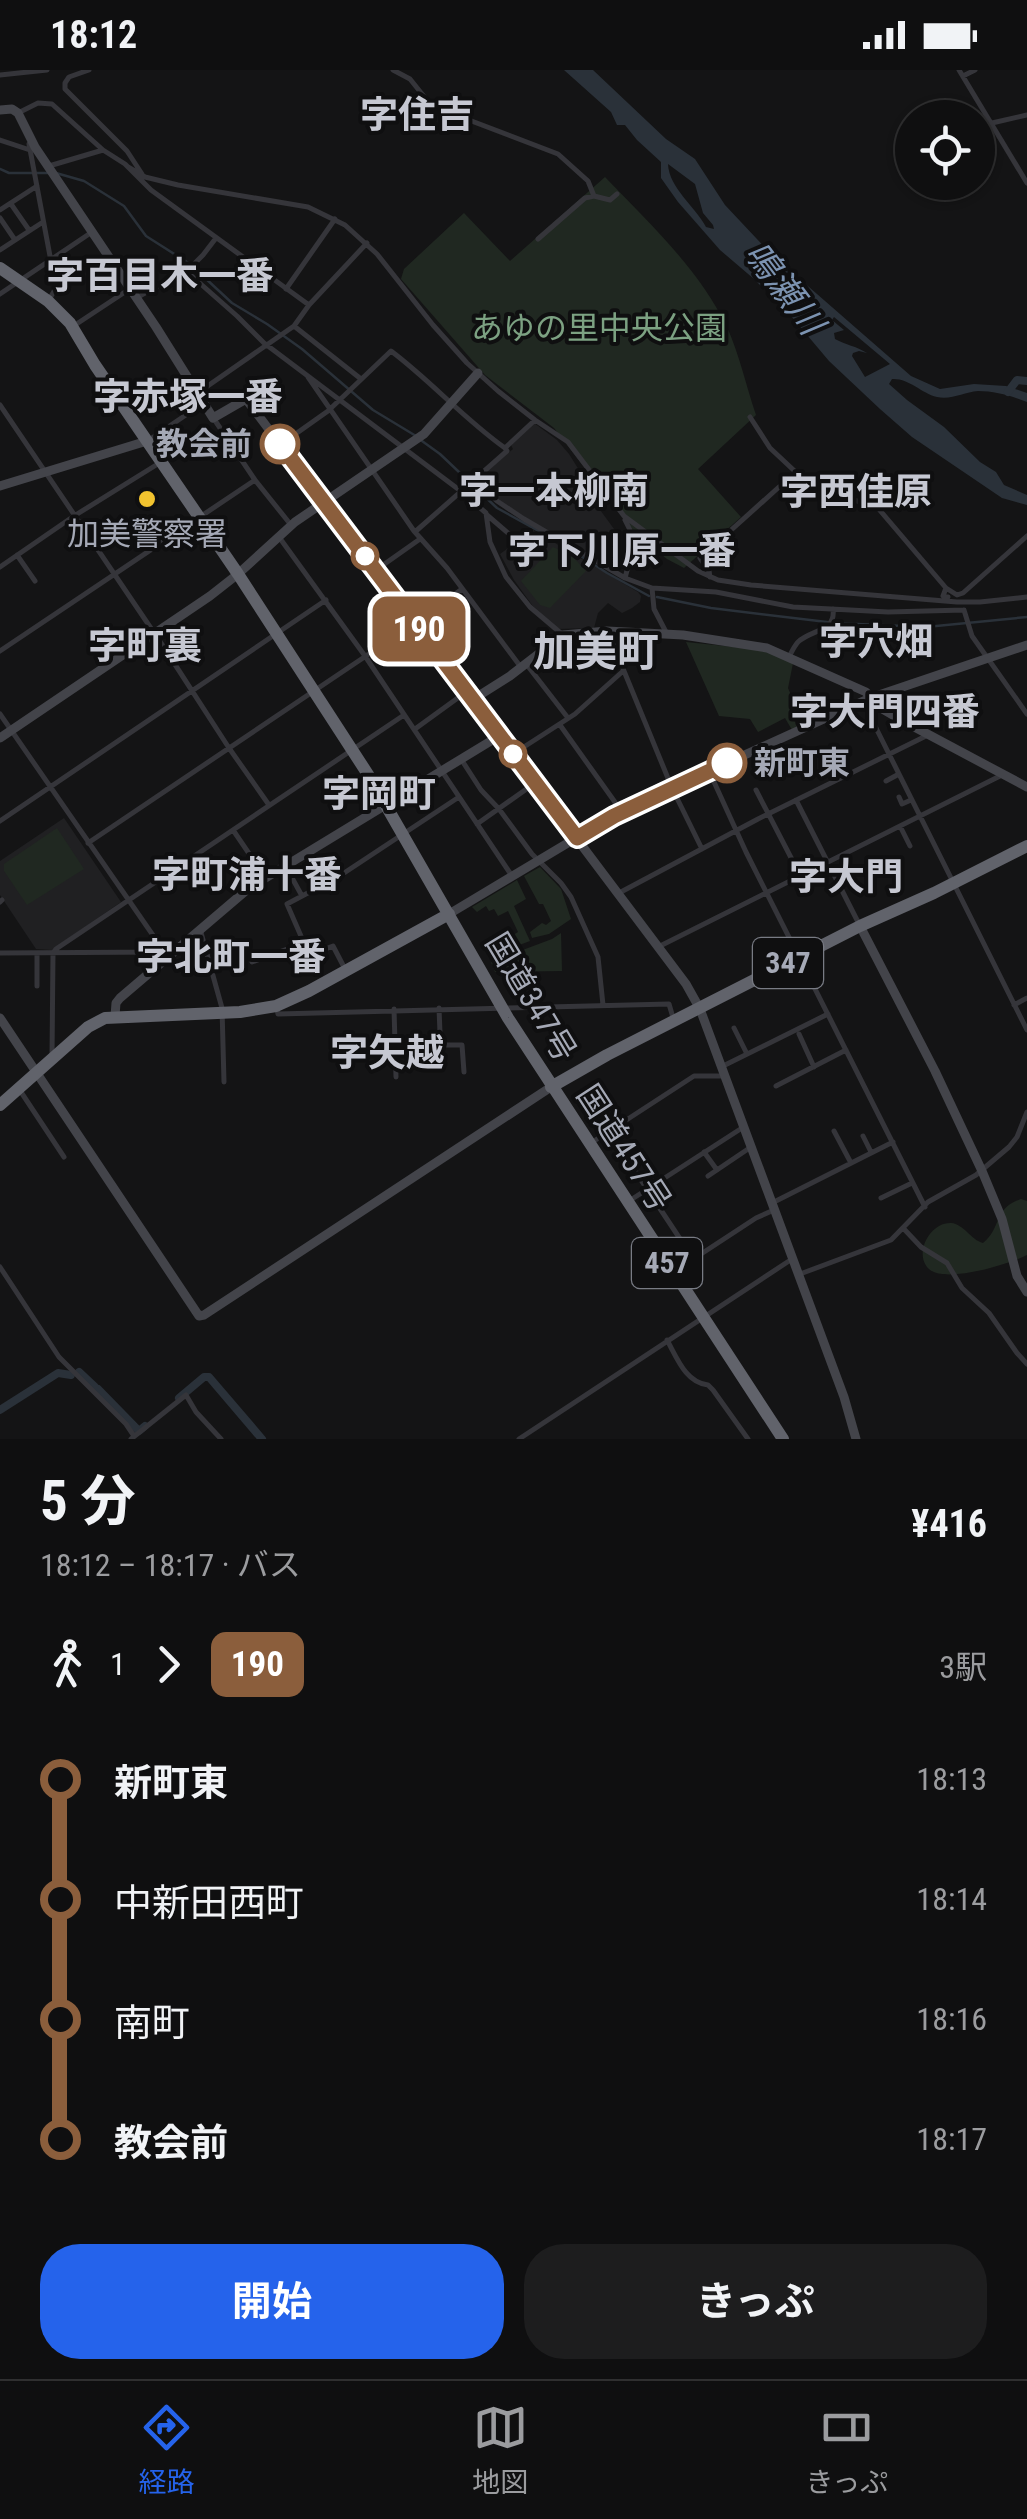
<!DOCTYPE html>
<html lang="ja">
<meta charset="utf-8">
<style>
:root{--surface:#0f0f10;--page:#1d1d1e;--text:#f1f3f6;--muted:#9b9c9f;--line:#2f2f30;--accent:#2563eb}
body{margin:0;font-family:"Roboto Condensed","Noto Sans JP",sans-serif;background:var(--page);color:var(--text);height:100vh;display:flex;flex-direction:column;font-size:38px;white-space:nowrap}
*{box-sizing:border-box;margin:0}
p{font-size:32px;color:var(--muted)}
.icon{flex:none;width:55px;height:55px;fill:none;stroke:currentColor;stroke-width:2;stroke-linecap:round;stroke-linejoin:round}
.map{position:relative;height:1369px;overflow:hidden}
.panel{display:flex;flex-direction:column;background:var(--surface);flex:1}
.panel>*{flex:none}
.badge{padding:0 20px;border-radius:15px;font-size:35px;line-height:65px}
.controls{position:absolute;left:895px;top:30px;display:grid;gap:20px}
.controls a{display:grid;place-items:center;width:100px;height:100px;border-radius:50%;background:var(--surface);box-shadow:0 2px 8px #0004,0 0 0 2px var(--line);font-size:50px}
.map>.badge{position:absolute;translate:-50% -50%;box-shadow:0 0 0 5px #fff}
.legs{display:flex;align-items:center;gap:15px;height:110px;padding:0 40px;font-size:32px}
.legs p{margin-inline-start:auto}
.overview{display:flex;align-items:center;justify-content:space-between;height:170px;padding:0 40px}
h1{font-size:55px;font-weight:700;line-height:75px}
.cta{display:flex;gap:20px;margin-top:auto;padding:20px 40px}
.cta a{flex:1;height:115px;border-radius:40px;background:var(--accent);color:#fff;font-size:40px;font-weight:700;line-height:115px;text-align:center}
.cta a+a{background:var(--page);color:var(--text)}
ul{padding:0 40px;list-style:none}
li{display:flex;align-items:center;gap:35px;height:120px;font-size:38px}
li i{display:grid;place-items:center;width:15px;height:100%;margin:0 12px;background:currentColor}
li i::after{content:'';width:25px;height:25px;margin:-12px;border:8px solid;border-radius:50%;background:var(--surface)}
li p{margin-inline-start:auto}
li:first-child i{background:linear-gradient(#0000 50%,currentColor 0)}
li:last-child i{background:linear-gradient(currentColor 50%,#0000 0)}
.status{display:flex;justify-content:space-between;align-items:center;height:70px;padding:0 50px;background:var(--surface);direction:ltr}
.status svg{height:28px;fill:currentColor}
.menu{display:flex;justify-content:space-around;align-items:center;height:140px;border-top:2px solid var(--line);background:var(--surface);font-size:28px;color:var(--muted)}
.menu a{display:grid;justify-items:center;gap:5px}
.menu .active{color:var(--accent)}
.map>svg:first-child{display:block}
.built{fill:#202022}
.green{fill:#202821}
.water{fill:#2a3139;fill-rule:evenodd}
.lines{fill:none;stroke-linecap:round;stroke-linejoin:round}
.stream{stroke:#2a3139;stroke-width:2.5}
.river{stroke:#2a3139;stroke-width:8}
.street{stroke:#35353a;stroke-width:5}
.secondary{stroke:#43444a;stroke-width:9}
.highway{stroke:#61636b;stroke-width:12}
.line-1-casing{stroke:#fff;stroke-width:22}
.line-1{stroke:#8b5e3c;stroke-width:15}
.stop-1-dot{fill:#fff;stroke:#8b5e3c;stroke-width:5}
.poi-dot{fill:#f2c32f;stroke:#0f0f10;stroke-width:4}
.labels{text-anchor:middle;stroke-width:8;stroke-linejoin:round;paint-order:stroke}
.shield{fill:#0f0f10;stroke:#787b84;stroke-width:2.5}
.shield-label{font-size:30px;font-weight:bold;fill:#a5a9b6}
.park-label{font-size:32px;fill:#7ca182;stroke:#0f0f10}
.stop-label{font-size:32px;font-weight:bold;fill:#a5a9b6;stroke:#0f0f10;text-anchor:end}
.poi-label{font-size:32px;fill:#a5a9b6;stroke:#0f0f10}
.street-label{font-size:32px;fill:#a5a9b6;stroke:#0f0f10}
.water-label{font-size:35px;font-style:italic;fill:#7c93b1;stroke:#0f0f10}
.quarter-label{font-size:38px;font-weight:bold;fill:#c6c8d2;stroke:#0f0f10}
.district-label{font-size:42px;font-weight:bold;fill:#c6c8d2;stroke:#0f0f10}
</style>
<div class="status"><b>18:12</b><svg viewBox="0 0 49 12"><path d="M0 12V9h3v3zM5 12V6h3v6zM10 12V3h3v9zM15 12V0h3v12zM26 1h20v11H26zM47 4h2v5h-2z"/></svg></div>
<div class="map">
<svg width="1027" height="1369" viewBox="0 0 1027 1369">
<rect width="100%" height="100%" fill="#141415"/>
<path class="built" d="M534,353L557,370L569,384L594,424L595,433L617,463L600,491L524,447L497,429L476,410L513,379L511,375Z
M533,460L638,522L641,526L640,532L632,538L622,543L608,533L598,543L594,558L557,559L532,535L514,510L500,484Z
M64,748L121,832L52,880L36,879L0,825V791Z"/>
<path class="green" d="M605,107C650,154 698,198 727,257C740,286 746,316 756,345L698,399L741,447L684,498L667,489L637,465L554,358L485,305L401,209L404,199L464,143L510,191Z
M553,477L572,486L586,501L550,538L540,535L521,511Z
M686,572L763,580L793,593L788,618L798,642L791,645L798,657L792,660L785,648L758,662L750,649L719,646Z
M57,758L84,799L27,835L4,801V794Z
M540,797L561,819L571,849L549,864L532,868L530,862L542,853L546,855L551,851L543,834H539L524,806Z
M517,810L526,829L514,836L530,871L490,886L483,874L490,873L508,862L510,867L518,862L508,841L498,846L494,839L489,841L486,836L477,842L472,837Z
M561,863L562,901L495,902L491,892L552,869Z
M1021,1129L1027,1131V1185C1009,1194 945,1214 929,1199C913,1184 930,1152 951,1153C964,1154 971,1170 983,1173C1002,1158 993,1138 1021,1129Z"/>
<path class="water" d="M564,0H593L666,69L695,89L725,135L770,183L911,306L940,319L974,314L1006,316L1027,323V332C1012,326 995,321 978,321C964,322 952,330 937,327C921,323 909,308 892,309L889,314L907,330L944,357L980,392L996,402L1004,415L1027,425V435L1002,428L912,367L880,339L829,291L791,246L754,209L720,180L678,132L661,108V92L637,70L625,55H617L611,42ZM668,94L695,114L703,143L713,155L714,159L706,157C695,136 669,118 668,94ZM834,247L890,294L865,307L852,286L853,283L859,281L867,283C856,276 846,275 835,269L834,263L844,260L832,250Z"/>
<g class="lines">
<path class="stream" d="M0,99L9,103H48
M56,103L84,111L124,136L146,166L190,194L232,233L267,254L302,279L373,340L416,366
M422,371L440,384L497,438L555,470
M570,479L607,503L649,526
M657,527L711,538L827,552
M834,553L926,557L1027,547"/>
<path class="river" d="M1008,322L1017,310L1027,311
M79,1302L95,1317
M98,1319L139,1361L145,1356
M179,1328L204,1307H209L262,1369
M0,1340L58,1303L71,1305"/>
<path class="street" d="M89,0L69,7L65,13V19L127,81L142,104
M393,0L410,9L426,29L440,39L558,84L588,111L594,126
M959,0L1027,113
M0,5L47,0
M963,6L975,0
M20,42L38,33L52,34L103,80L125,94L151,120L309,235
M992,53L1027,45
M0,70L30,80
M29,74L56,218L50,228
M49,96L103,80
M128,97L145,107L178,115L308,137L345,155L377,184L433,255L467,293L498,321L535,350L568,372L624,446L698,501L718,510L751,515L957,532H980L1027,527
M11,134L29,160
M0,140L37,116
M0,148L15,170
M538,169L585,128L594,126L610,130L617,124
M0,180L43,152
M186,201L237,246L264,273L462,422L486,443L490,472L506,507L530,537L563,565
M286,219L335,149
M0,224L92,162
M136,228L190,198L203,185L216,168
M75,255L128,220
M294,256L361,309
M308,307L414,461L447,498L520,596
M199,322L294,256L309,235L367,173
M0,335L165,579L229,678L269,735
M750,347L770,378L801,407L827,422L877,437L946,518L943,526L948,527
M214,349L255,410L291,455
M149,370L202,334
M280,375L328,341L391,281C431,311 464,349 505,378
M473,409L497,431L524,449L625,508L652,518L716,522L793,537L888,542L964,540
M487,445L515,469
M416,461L507,381L505,378L535,350
M279,467L365,586L512,806
M17,485L35,511
M0,497L74,446L161,392
M376,500L420,469
M710,507L709,501L700,488L779,417L785,414L804,412
M625,508L635,470L625,450
M652,518L654,539L666,562
M946,518L957,525L963,523L1027,466
M964,540L972,566L1027,644
M608,562L672,718L702,779
M0,581L255,410
M789,587C791,583 795,575 798,572C812,559 836,562 833,539
M527,595L568,648
M0,644L168,887
M869,644L1027,960
M560,655L622,742
M415,659L466,622
M513,684L575,644L622,602
M461,689L481,720L499,739L532,784L561,813L571,827L598,887L603,935
M709,701L746,782L925,1137
M886,711L899,704
M756,720L800,805
M899,727L902,734L911,730
M796,730L858,852
M0,751L326,530
M477,754L535,713
M900,756L910,776
M233,760L265,807
M88,773L415,553L462,519
M285,795L302,826
M619,823L758,749L928,665
M0,832L2,830
M200,859L222,938L224,1012
M304,873L310,885L333,876L345,899
M660,876L1000,706
M0,883L162,882
M252,892L304,873L287,834L338,807L459,727
M37,916V883
M1014,935L1027,928
M277,938L278,944L669,934L674,951
M439,938L441,988
M394,939L396,1007
M734,958L747,984
M799,964L814,997
M441,975H462L464,1002
M52,986L53,883L56,879L404,645
M723,996L828,944
M776,1016L846,980
M19,1019L64,1087
M834,1061L851,1093
M610,1063L694,1190
M863,1066L871,1082
M591,1073L694,1006H724
M704,1082L717,1100
M639,1084L658,1112
M708,1106L751,1077
M881,1128L912,1113
M629,1131L742,1058
M772,1133L893,1072
M904,1159L921,1177L947,1193L962,1218L989,1243L1017,1283L1027,1294
M0,1197L59,1287L126,1354L134,1366
M675,1201L756,1148L774,1140
M800,1204L891,1170L928,1132L976,1105L1009,1077L1017,1067L1027,1042
M667,1270C677,1288 686,1313 708,1315L713,1320L748,1369
M131,1369L186,1325L196,1342L221,1369
M519,1369L792,1189"/>
<path class="secondary" d="M0,40L12,39L18,43L35,77L156,257L213,348L246,329L686,914L700,939L844,1327L856,1369
M0,416L147,371
M472,630L510,606L563,565L607,561L683,565L767,578L866,622L874,634L905,652L1027,717
M0,668L210,526L238,504L295,452L424,364L478,303
M449,844L613,746L672,718L870,628L1027,575
M860,856L935,1001L982,1101L1002,1149L1017,1206L1027,1222
M115,946L116,933L120,928L249,818L499,666
M0,948L199,1246L204,1245L551,1017"/>
<path class="highway" d="M0,198L48,231L70,253L95,295L238,504L369,706L508,948L783,1369
M551,1017L607,985L860,856L934,823L1027,776
M0,1035L88,957L105,948L240,942L276,936L309,921L449,844"/>
</g>
<g class="lines">
<defs>
<path id="line-1" d="M280,374L577,768L614,746L727,693"/>
</defs>
<use href="#line-1" class="line-1-casing"/>
<use href="#line-1" class="line-1"/>
</g>
<g class="stop-1-dot">
<circle cx="280" cy="374" r="18"/>
<circle cx="365" cy="486" r="12"/>
<circle cx="513" cy="684" r="12"/>
<circle cx="727" cy="693" r="18"/>
</g>
<circle class="poi-dot" cx="147" cy="429" r="10"/>
<g class="labels">
<g class="shield">
<rect x="753" y="868" width="70" height="50" rx="8"/>
<rect x="632" y="1168" width="70" height="50" rx="8"/>
</g>
<g class="shield-label">
<text x="788" y="903">347</text>
<text x="667" y="1203">457</text>
</g>
<g class="park-label">
<text x="599" y="269">あゆの里中央公園</text>
</g>
<g class="stop-label">
<text x="252" y="385">教会前</text>
<text x="754" y="704" text-anchor="start">新町東</text>
</g>
<g class="poi-label">
<text x="147" y="475">加美警察署</text>
</g>
<g class="street-label">
<text transform="translate(531 927) rotate(59)" y="11">国道347号</text>
<text transform="translate(624 1078) rotate(57)" y="11">国道457号</text>
</g>
<g class="water-label">
<text transform="translate(784 218) rotate(53)" y="12">鳴瀬川</text>
</g>
<g class="quarter-label">
<text x="417" y="58">字住吉</text>
<text x="160" y="219">字百目木一番</text>
<text x="188" y="340">字赤塚一番</text>
<text x="554" y="434">字一本柳南</text>
<text x="856" y="435">字西佳原</text>
<text x="622" y="494">字下川原一番</text>
<text x="876" y="585">字穴畑</text>
<text x="145" y="589">字町裏</text>
<text x="885" y="655">字大門四番</text>
<text x="379" y="737">字岡町</text>
<text x="247" y="818">字町浦十番</text>
<text x="846" y="820">字大門</text>
<text x="231" y="900">字北町一番</text>
<text x="387" y="996">字矢越</text>
</g>
<g class="district-label">
<text x="596" y="596">加美町</text>
</g>
</g>
</svg>
<div class="controls">
<a><svg class="icon" aria-label="locate" viewBox="0 0 24 24"><circle cx="12" cy="12" r="6"/><path d="M12 2v4M12 18v4M2 12h4M18 12h4"/></svg></a>
</div>
<b class="badge" style="left:419px;top:559px;background:#8b5e3c;color:#fff">190</b>
</div>
<section class="panel">
<div class="overview"><div><h1>5 分</h1><p>18:12 – 18:17 · バス</p></div><b>¥416</b></div>
<div class="legs"><svg class="icon" aria-label="walk" viewBox="0 0 24 24"><circle cx="13" cy="4" r="2"/><path d="M13 8l-2 6 4 7M11 14l-3 7M7 12l3-4h3l4 4"/></svg>1<svg class="icon" aria-label="forward" viewBox="0 0 24 24"><path d="M9 5l7 7-7 7"/></svg><b class="badge" style="background:#8b5e3c;color:#fff">190</b><p>3駅</p></div>
<ul>
<li><i style="color:#8b5e3c"></i><b>新町東</b><p>18:13</p></li>
<li><i style="color:#8b5e3c"></i><span>中新田西町</span><p>18:14</p></li>
<li><i style="color:#8b5e3c"></i><span>南町</span><p>18:16</p></li>
<li><i style="color:#8b5e3c"></i><b>教会前</b><p>18:17</p></li>
</ul>
<div class="cta"><a>開始</a><a>きっぷ</a></div>
</section>
<nav class="menu">
<a class="active"><svg class="icon" aria-label="directions" viewBox="0 0 24 24"><path d="M12 3l9 9-9 9-9-9zM9 14v-3h6M13 9l2 2-2 2"/></svg>経路</a>
<a><svg class="icon" aria-label="map" viewBox="0 0 24 24"><path d="M3 6l6-2 6 2 6-2v14l-6 2-6-2-6 2zM9 4v14M15 6v14"/></svg>地図</a>
<a><svg class="icon" aria-label="tickets" viewBox="0 0 24 24"><path d="M3 7h18v10H3zM15 7v10"/></svg>きっぷ</a>
</nav>
